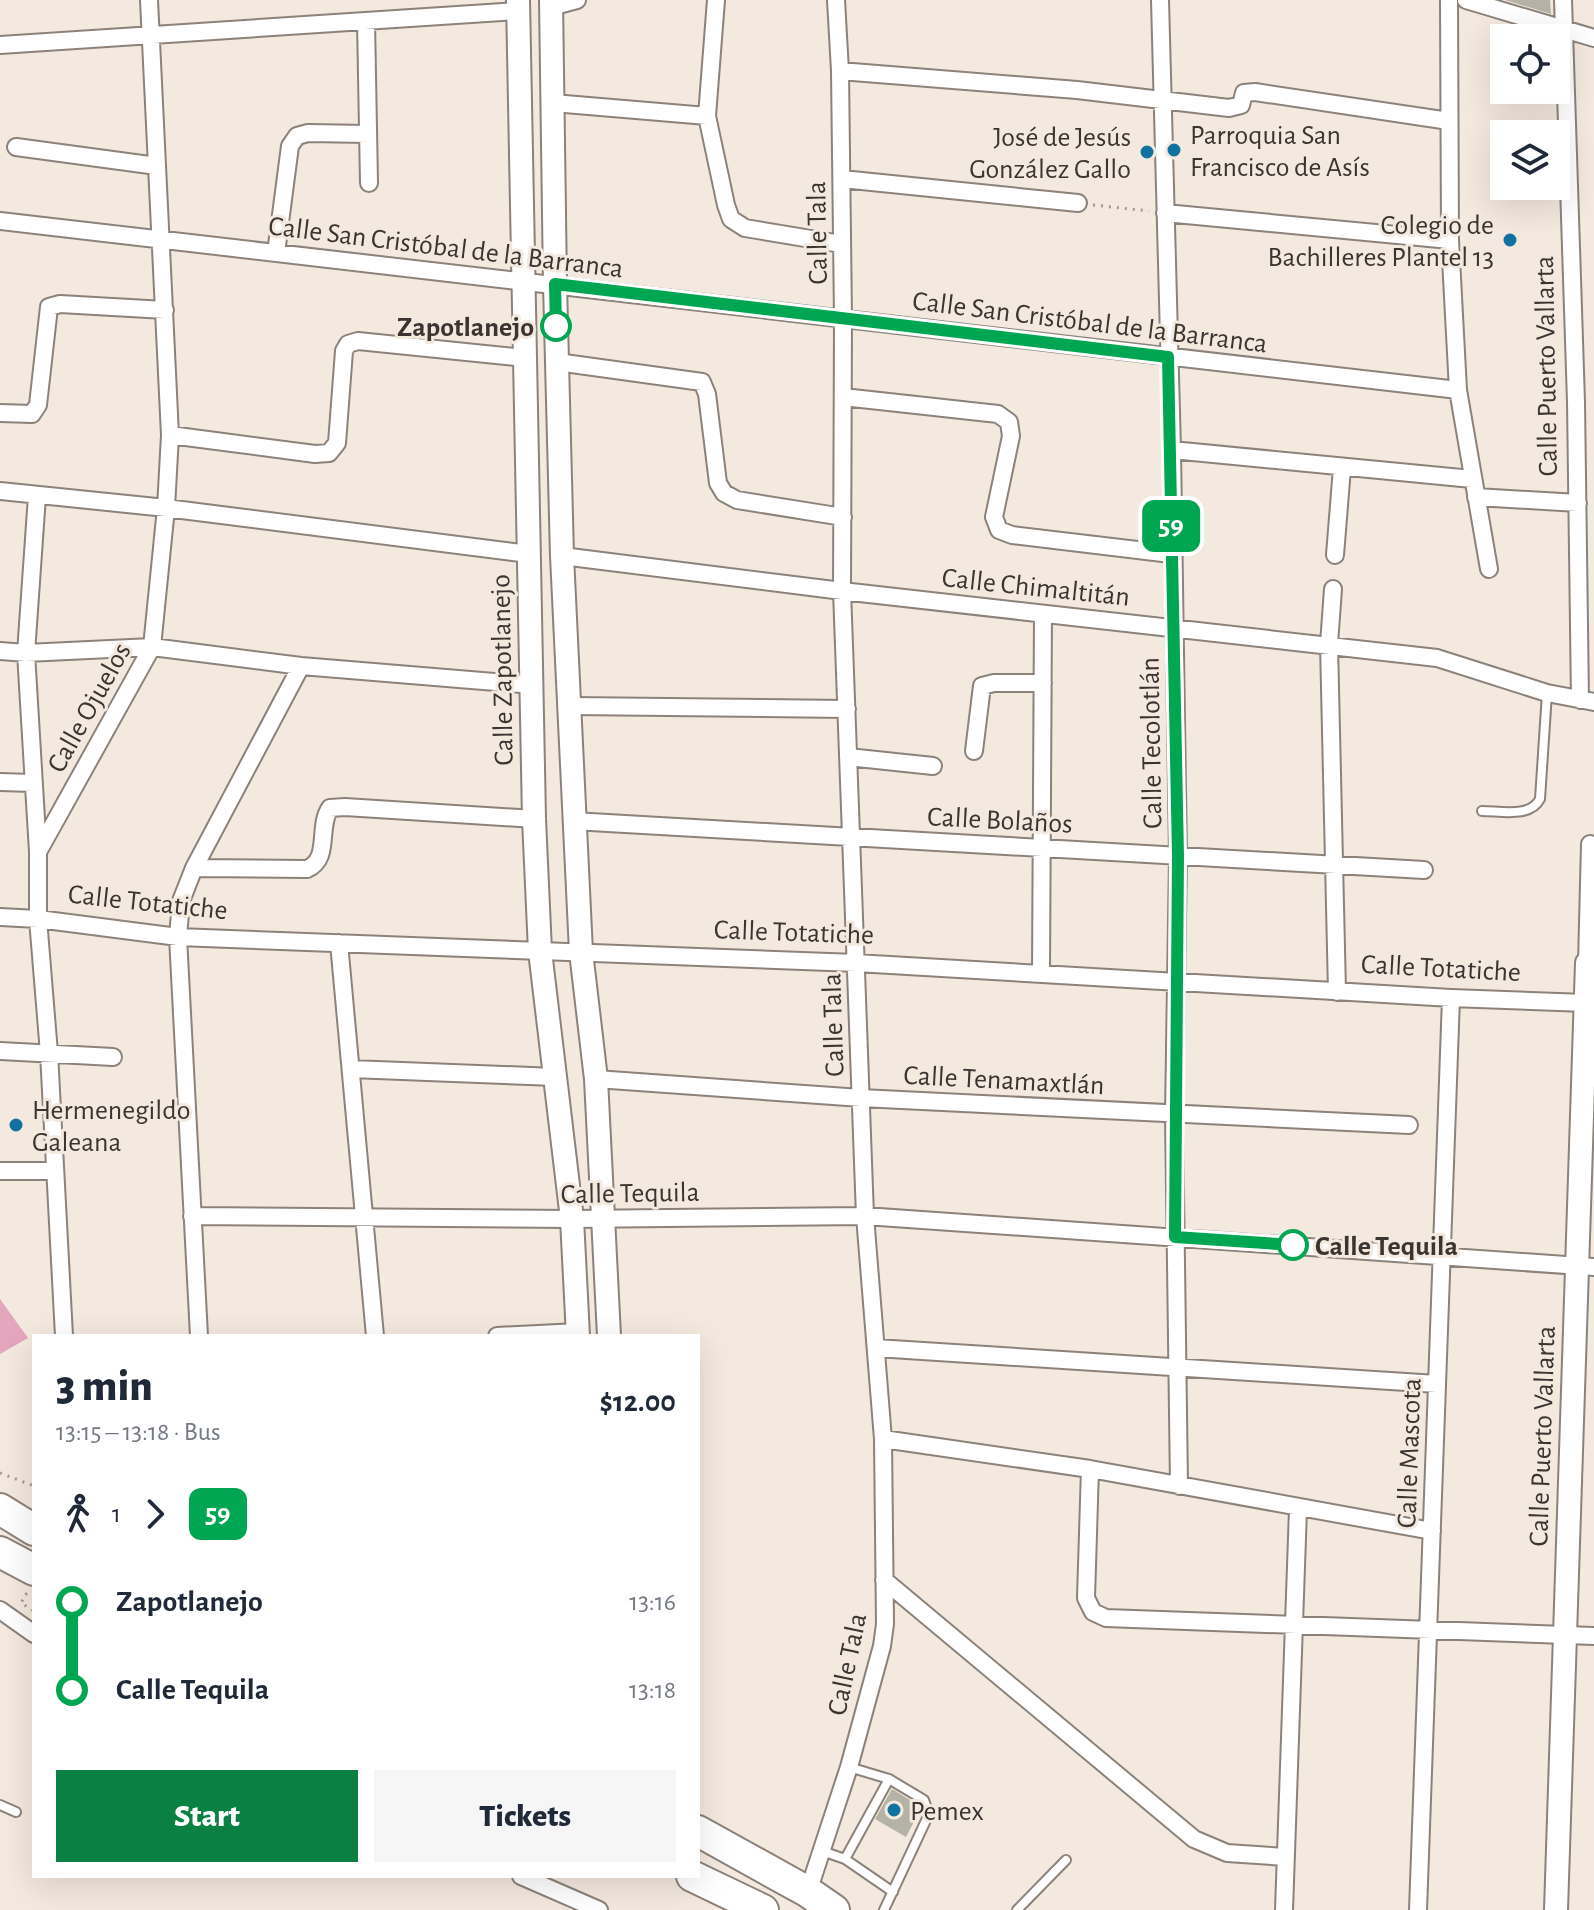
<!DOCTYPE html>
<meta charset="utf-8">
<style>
:root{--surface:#fff;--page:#f6f6f7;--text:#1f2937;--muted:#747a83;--accent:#0b8043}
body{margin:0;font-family:"Alegreya Sans",sans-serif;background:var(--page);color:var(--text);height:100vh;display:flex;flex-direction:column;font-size:30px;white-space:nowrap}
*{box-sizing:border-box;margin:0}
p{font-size:26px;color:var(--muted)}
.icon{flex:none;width:44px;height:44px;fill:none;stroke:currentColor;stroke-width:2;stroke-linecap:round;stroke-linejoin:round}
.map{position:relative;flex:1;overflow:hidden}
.details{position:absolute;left:32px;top:1334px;width:668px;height:544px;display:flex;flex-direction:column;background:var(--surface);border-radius:0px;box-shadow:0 8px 32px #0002}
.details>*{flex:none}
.badge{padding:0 16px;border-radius:12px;font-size:28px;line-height:52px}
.controls{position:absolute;left:1490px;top:24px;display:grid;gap:16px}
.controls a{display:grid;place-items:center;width:80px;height:80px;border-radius:0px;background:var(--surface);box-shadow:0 8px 32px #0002;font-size:40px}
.map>.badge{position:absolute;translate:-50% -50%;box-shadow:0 0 0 4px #fff}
.legs{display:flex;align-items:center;gap:12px;height:88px;padding:0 24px;font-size:26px}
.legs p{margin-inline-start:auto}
.headline{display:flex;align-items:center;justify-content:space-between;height:136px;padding:0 24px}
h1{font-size:44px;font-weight:800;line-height:60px}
.cta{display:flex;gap:16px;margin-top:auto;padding:16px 24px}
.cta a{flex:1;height:92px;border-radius:0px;background:var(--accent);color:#fff;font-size:32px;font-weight:800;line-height:92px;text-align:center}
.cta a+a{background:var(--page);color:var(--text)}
ul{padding:0 24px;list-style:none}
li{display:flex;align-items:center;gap:28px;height:88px;font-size:30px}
li i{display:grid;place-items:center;width:12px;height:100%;margin:0 10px;background:currentColor}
li i::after{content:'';width:20px;height:20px;margin:-10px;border:6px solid;border-radius:50%;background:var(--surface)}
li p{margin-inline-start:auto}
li:first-child i{background:linear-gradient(#0000 50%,currentColor 0)}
li:last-child i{background:linear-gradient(currentColor 50%,#0000 0)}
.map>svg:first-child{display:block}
.grass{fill:#e4a6bd}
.building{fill:#b5b3a6}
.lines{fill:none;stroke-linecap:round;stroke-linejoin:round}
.lane-casing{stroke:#8c8279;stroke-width:12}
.street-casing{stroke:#8c8279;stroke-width:20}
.secondary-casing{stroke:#8c8279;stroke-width:26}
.highway-casing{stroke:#8c8279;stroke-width:34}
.path{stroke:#a19991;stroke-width:3;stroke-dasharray:2 6;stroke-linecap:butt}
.lane{stroke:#fff;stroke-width:8}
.street{stroke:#fff;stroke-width:16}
.secondary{stroke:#fff;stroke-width:22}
.highway{stroke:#fff;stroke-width:30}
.line-1-casing{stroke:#fff;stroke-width:18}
.line-1{stroke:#00a651;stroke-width:12}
.poi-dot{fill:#12729f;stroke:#f4e9df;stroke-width:3}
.stop-1-dot{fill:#fff;stroke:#00a651;stroke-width:4}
.labels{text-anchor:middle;stroke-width:6;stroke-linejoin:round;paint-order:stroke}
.poi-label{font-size:28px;fill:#3a3531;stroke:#f4e9df;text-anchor:start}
.street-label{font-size:28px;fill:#3a3531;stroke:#f4e9df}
.stop-label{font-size:28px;font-weight:bold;fill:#3a3531;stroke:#f4e9df;text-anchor:end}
</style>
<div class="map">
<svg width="1594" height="1910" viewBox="0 0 1594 1910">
<rect width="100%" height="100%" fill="#f4e9df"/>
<path class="grass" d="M0,1299L28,1338L0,1354Z"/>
<path class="building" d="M1505,0H1550L1551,14Z
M892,1789L918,1805L920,1810L906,1837L875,1819Z"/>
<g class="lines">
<defs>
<path id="lane" d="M1482,811C1501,811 1530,818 1540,799L1547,693
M849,1767L889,1779
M0,1805L16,1812
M822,1851L845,1859L893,1892
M845,1859L889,1779L924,1800L929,1814L884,1910
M1017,1910L1066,1860"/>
<path id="street" d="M716,0L707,116L726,205L731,219L745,228L841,244
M1160,0L1172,450L1178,856L1174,1115L1179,1486
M1449,0L1450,240L1458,390L1489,569
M1466,0L1594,38
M1563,0L1576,402L1580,700
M551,7L577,0
M366,21L369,183
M0,45L518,11
M840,71L1077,90L1229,108L1241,105L1244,93L1255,92L1449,121
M553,103L707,116
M16,147L157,166
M842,179L1078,203
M1165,213L1450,240
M0,221L1458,390
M276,253L290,146L297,136L308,133L368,134
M557,362L702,382L707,394L718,483L724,493L737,500L843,517
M843,397L998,414L1009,422L1011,436L994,517L999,530L1012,535L1171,554
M0,413L32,414L38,405L49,307L60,304L165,310
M170,435L315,454L329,453L337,443L344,351L348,344L358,341L525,358
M1172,450L1472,479
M0,491L166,508L529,554
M37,496L26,653L38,852V919L49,1053L64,1336
M1476,497L1578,503
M1335,555L1342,468
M562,556L842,591L1437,658L1547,693L1594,702
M1333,589L1329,644L1337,992
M0,651L26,653L152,647L301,666L532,685
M571,706L847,709
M974,751L982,686L994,683H1043
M848,757L933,766
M0,782L33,783
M573,821L1424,870
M38,852L152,647L166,508L170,435L149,0
M194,868L307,869C331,859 317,827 330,808L345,807L534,819
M0,917L38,919L178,937L856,963L1451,998L1586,1003
M339,943L375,1336
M1587,963L1590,844
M1041,972L1043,614
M0,1051L113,1057
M351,1069L556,1077
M596,1079L861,1098L1409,1125
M0,1171H55
M192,1216L572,1219L865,1216L1594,1267
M199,1336L178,937L181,901L194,868L301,666
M497,1336L578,1332
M876,1348L1437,1384
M883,1439L1090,1469L1432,1531
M1090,1469L1086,1598L1093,1612L1106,1618L1594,1636
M884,1580L1194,1839L1227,1853L1286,1857
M0,1610L34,1634
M521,1876L599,1910
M808,1892L849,1767L882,1646L885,1624L883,1439L865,1216L842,591L843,319L840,71L836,0
M1284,1910L1298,1509
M1418,1910L1451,998"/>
<path id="secondary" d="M518,0L534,819L540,951L572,1219L578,1336
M551,0L555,284L562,556L581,952L596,1079L609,1336
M1556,1910L1587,963L1594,964"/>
<path id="highway" d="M0,1509L34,1530
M0,1552L34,1570
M698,1831L808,1892L834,1910
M692,1876L763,1910"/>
</defs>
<use href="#lane" class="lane-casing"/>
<use href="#street" class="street-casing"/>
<use href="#secondary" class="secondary-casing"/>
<use href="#highway" class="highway-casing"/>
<path class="path" d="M1093,205L1149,211
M0,1473L34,1486
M34,1599L26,1594L21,1603L34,1611"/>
<use href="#lane" class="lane"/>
<use href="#street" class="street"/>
<use href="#secondary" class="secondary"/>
<use href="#highway" class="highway"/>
</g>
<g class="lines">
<defs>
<path id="line-1" d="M556,326L555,284L1168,357L1178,856L1175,1237L1293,1245"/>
</defs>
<use href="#line-1" class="line-1-casing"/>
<use href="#line-1" class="line-1"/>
</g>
<g class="poi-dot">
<circle cx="1174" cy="150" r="8"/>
<circle cx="1147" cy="152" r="8"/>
<circle cx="1510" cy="240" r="8"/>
<circle cx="16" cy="1125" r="8"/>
<circle cx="894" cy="1810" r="8"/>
</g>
<g class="stop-1-dot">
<circle cx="556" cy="326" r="14"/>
<circle cx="1293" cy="1245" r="14"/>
</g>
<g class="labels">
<g class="poi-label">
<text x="1190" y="144">Parroquia San<tspan x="1190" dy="32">Francisco de Asís</tspan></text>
<text x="1131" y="146" text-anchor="end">José de Jesús<tspan x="1131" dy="32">González Gallo</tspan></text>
<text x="1494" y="234" text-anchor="end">Colegio de<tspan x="1494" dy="32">Bachilleres Plantel 13</tspan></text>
<text x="32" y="1119">Hermenegildo<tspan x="32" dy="32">Galeana</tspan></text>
<text x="910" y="1820">Pemex</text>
</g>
<g class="street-label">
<text transform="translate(816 233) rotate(-91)" y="10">Calle Tala</text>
<text transform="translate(446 246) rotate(7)" y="10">Calle San Cristóbal de la Barranca</text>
<text transform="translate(1090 321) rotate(7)" y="10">Calle San Cristóbal de la Barranca</text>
<text transform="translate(1545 366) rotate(-91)" y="10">Calle Puerto Vallarta</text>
<text transform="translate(1036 586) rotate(6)" y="10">Calle Chimaltitán</text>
<text transform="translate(501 670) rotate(-91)" y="10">Calle Zapotlanejo</text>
<text transform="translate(88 707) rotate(-61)" y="10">Calle Ojuelos</text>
<text transform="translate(1150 743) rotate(-91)" y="10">Calle Tecolotlán</text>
<text transform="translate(1000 819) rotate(3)" y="10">Calle Bolaños</text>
<text transform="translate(148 901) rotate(6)" y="10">Calle Totatiche</text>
<text transform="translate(794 931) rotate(2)" y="10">Calle Totatiche</text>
<text transform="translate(1441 967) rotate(3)" y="10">Calle Totatiche</text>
<text transform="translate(832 1025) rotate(-92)" y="10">Calle Tala</text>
<text transform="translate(1004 1079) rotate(3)" y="10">Calle Tenamaxtlán</text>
<text transform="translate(630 1192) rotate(-1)" y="10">Calle Tequila</text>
<text transform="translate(1541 1436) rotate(-88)" y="10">Calle Puerto Vallarta</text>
<text transform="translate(1408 1453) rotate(-88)" y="10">Calle Mascota</text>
<text transform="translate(846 1664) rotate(-78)" y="10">Calle Tala</text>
</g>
<g class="stop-label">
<text x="534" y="336">Zapotlanejo</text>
<text x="1315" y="1255" text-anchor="start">Calle Tequila</text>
</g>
</g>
</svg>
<div class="controls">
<a><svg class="icon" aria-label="locate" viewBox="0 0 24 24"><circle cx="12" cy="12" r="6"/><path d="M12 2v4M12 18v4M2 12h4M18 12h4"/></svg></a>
<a><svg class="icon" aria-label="layers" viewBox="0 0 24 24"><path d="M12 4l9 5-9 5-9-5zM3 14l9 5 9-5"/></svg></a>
</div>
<b class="badge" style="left:1171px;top:526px;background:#00a651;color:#fff">59</b>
<section class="details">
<div class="headline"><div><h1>3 min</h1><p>13:15 – 13:18 · Bus</p></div><b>$12.00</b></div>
<div class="legs"><svg class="icon" aria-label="walk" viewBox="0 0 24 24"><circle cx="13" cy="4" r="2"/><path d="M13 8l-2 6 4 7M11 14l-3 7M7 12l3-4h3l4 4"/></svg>1<svg class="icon" aria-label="forward" viewBox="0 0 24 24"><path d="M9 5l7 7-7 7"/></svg><b class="badge" style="background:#00a651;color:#fff">59</b></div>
<ul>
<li><i style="color:#00a651"></i><b>Zapotlanejo</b><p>13:16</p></li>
<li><i style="color:#00a651"></i><b>Calle Tequila</b><p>13:18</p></li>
</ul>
<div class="cta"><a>Start</a><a>Tickets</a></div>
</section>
</div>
